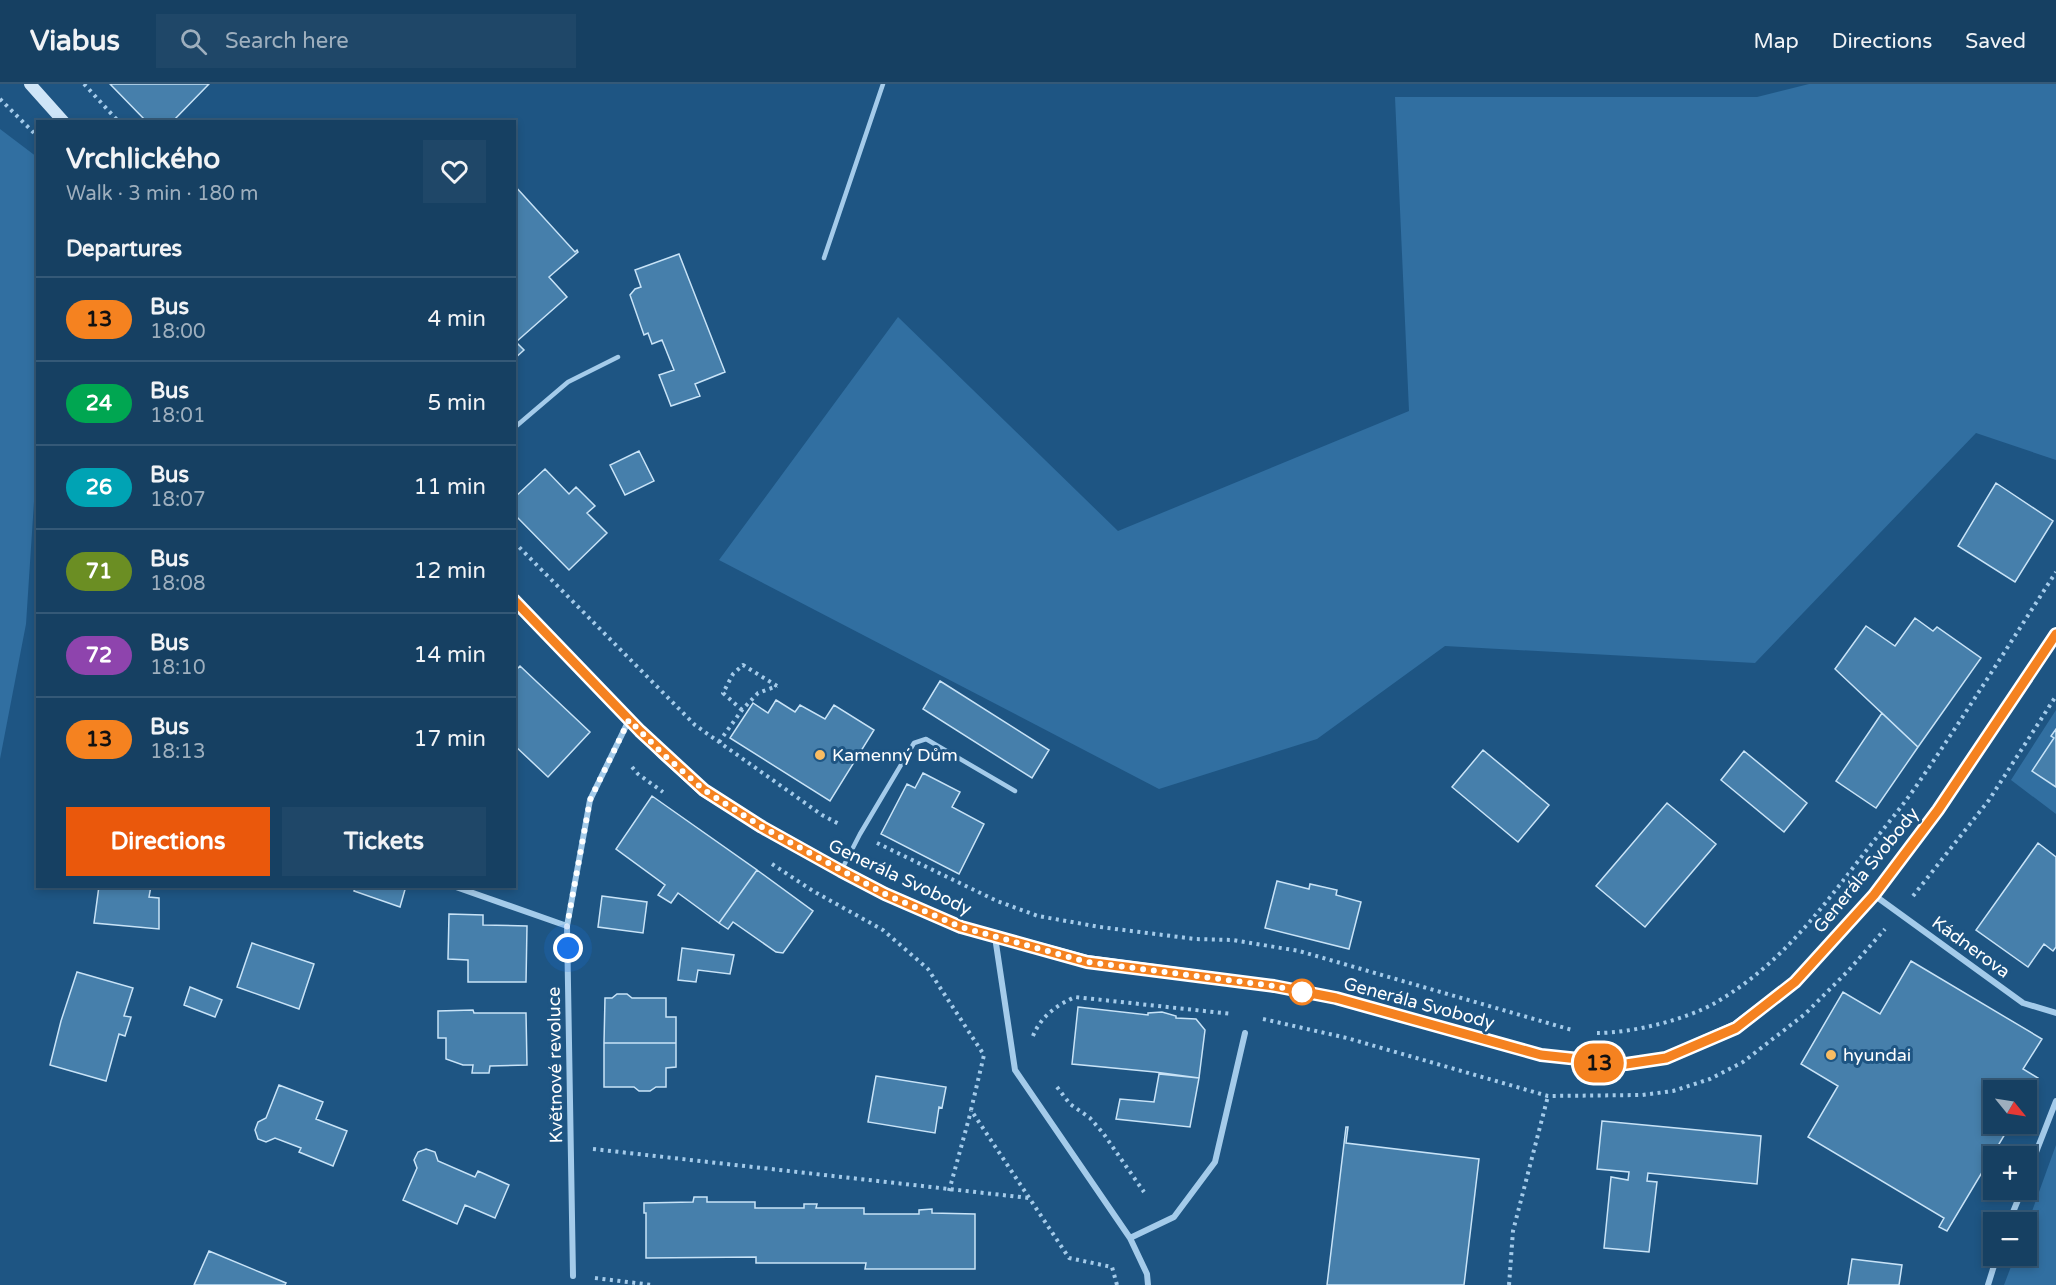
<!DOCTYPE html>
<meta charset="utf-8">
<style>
:root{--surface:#164062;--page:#1f4768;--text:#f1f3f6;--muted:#9eafbe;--line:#355977;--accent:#ea580c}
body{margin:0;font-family:"Varela Round",sans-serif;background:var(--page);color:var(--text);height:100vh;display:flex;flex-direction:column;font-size:22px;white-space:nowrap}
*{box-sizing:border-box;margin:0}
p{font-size:20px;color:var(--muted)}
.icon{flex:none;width:33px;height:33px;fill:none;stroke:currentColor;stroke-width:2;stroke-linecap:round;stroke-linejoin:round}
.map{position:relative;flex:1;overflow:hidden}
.panel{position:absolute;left:36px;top:36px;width:480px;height:768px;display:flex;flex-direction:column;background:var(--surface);border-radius:0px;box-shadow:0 3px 9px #0003,0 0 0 2px var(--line)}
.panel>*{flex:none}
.badge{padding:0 12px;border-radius:20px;font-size:21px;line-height:39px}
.needle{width:39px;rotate:120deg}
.tools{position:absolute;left:1983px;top:996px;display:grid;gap:12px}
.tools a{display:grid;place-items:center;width:54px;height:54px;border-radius:0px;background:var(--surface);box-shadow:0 3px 9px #0003,0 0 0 2px var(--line);font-size:30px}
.you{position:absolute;width:30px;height:30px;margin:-15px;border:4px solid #fff;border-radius:50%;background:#1a73e8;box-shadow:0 0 0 9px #1a73e833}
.map>.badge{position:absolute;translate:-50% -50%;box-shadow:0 0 0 3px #fff}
h2{padding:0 30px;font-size:22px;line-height:54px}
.round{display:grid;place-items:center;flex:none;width:63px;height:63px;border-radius:0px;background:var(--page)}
.headline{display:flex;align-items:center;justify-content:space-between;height:102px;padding:0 30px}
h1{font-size:28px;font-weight:700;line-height:45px}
.button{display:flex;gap:12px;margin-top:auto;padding:12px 30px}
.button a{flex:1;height:69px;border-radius:0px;background:var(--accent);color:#fff;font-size:24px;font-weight:700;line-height:69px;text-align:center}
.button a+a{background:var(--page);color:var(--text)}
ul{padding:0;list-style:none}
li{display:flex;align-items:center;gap:18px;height:84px;padding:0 30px;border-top:2px solid var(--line)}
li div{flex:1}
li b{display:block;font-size:22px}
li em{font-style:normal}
li .badge{min-width:66px;font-weight:700;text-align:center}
header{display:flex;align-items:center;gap:36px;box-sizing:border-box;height:84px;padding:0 30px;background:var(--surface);border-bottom:2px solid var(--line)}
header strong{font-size:28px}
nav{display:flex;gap:33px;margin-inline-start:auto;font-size:21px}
.search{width:420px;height:54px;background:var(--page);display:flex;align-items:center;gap:15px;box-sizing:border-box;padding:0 21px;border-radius:0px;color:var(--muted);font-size:22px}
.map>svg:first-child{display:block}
.green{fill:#316fa1}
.building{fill:#467fab;stroke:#c8e3f7;stroke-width:1.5}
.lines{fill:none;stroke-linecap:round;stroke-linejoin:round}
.path{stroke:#a4cbea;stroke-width:4;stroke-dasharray:3 4.5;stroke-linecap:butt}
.service{stroke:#a4cbea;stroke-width:4.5}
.minor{stroke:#a4cbea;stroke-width:6}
.secondary{stroke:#cfe5f7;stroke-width:12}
.line-casing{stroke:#fff;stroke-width:14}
.line{stroke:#f58220;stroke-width:9}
.walk{stroke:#fff;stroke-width:6;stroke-dasharray:0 10.8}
.poi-dot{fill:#f9bc62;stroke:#1e5583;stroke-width:2}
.stop-dot{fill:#fff;stroke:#f58220;stroke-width:3}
.labels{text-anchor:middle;stroke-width:6;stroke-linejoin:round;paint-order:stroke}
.poi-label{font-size:18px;fill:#fff;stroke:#1e5583;text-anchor:start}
.street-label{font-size:18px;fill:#fff;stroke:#1e5583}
</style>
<header>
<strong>Viabus</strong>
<div class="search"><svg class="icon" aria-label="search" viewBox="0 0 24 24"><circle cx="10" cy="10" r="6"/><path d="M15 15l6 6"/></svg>Search here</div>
<nav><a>Map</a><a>Directions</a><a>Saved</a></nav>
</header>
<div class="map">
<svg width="2056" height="1201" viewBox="0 0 2056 1201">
<rect width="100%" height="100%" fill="#1e5583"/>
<path class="green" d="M1809,0H2056V376L1976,349L1755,579L1445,562L1317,655L1159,705L719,476L898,233L1118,447L1409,327L1395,13H1757Z
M0,45L37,73V372L26,540L0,675Z
M2056,626V730L2011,696Z
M2056,1061V1201H2004L2015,1172H2026L2027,1141Z"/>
<path class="building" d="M110,0H209L172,38H147Z
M514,101L575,168L577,166L578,168L549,193L567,213L516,258L524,266L514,275Z
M679,170L725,288L695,300L700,312L671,322L659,291L674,286L662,256L652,260L648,249L644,251L630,211L635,205L641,203L635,186Z
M639,367L654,397L625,411L610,381Z
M545,385L569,410L576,403L595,422L587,429L607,449L569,486L514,430V414Z
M1996,399L2053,437L2015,498L1958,462Z
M1915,534L1933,547L1937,543L1981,574L1918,663L1835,585L1866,542L1895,562Z
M520,582L590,648L548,693L514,661V588Z
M940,597L1049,666L1032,694L923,625Z
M776,616L795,628L800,621L825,635L834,621L874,646L830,717L730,654L753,619L768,629Z
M1882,629L1918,663L1876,724L1836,697Z
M2056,645V703L2032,687L2054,654L2051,652Z
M1483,666L1549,721L1518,758L1452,703Z
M1744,667L1807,719L1784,748L1721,696Z
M923,689L960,708L952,723L984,740L959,790L881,750L907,700L915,704Z
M652,712L757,786L719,839L678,809L671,819L658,811L665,801L616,765Z
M1667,719L1716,760L1645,843L1596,802Z
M2038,759L2056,773V863L2053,867L2044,860L2028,883L1976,846Z
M757,786L813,827L783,869L776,868L733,838L728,845L719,839Z
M1277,797L1309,805L1310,800L1337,806L1336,811L1361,818L1349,865L1265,844Z
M99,802H151L149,813L159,814V845L94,839Z
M355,802H406L400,823L354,807Z
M602,812L647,818L643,849L598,843Z
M449,830L483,831V841L527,842L526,898H468V876L448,875Z
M252,859L314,880L299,925L237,903Z
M682,864L734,871L730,890L698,886L696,898L678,896Z
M1911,877L2042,955L2023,985L2038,994L2026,1014V1006H1994V1040H2011L1947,1147L1939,1143L1944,1134L1808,1053L1838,1002L1801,980L1843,908L1880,930Z
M77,888L133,904L124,932L131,933L125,952L119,950L106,997L50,981L61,937Z
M190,903L222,916L215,933L184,921Z
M617,910H627L632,914H666V933H676V959H604L605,914H612Z
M1078,923L1148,931V929L1162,928L1176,932V934L1196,935L1205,946L1199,994L1155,988L1072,980Z
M473,926L474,929H526L527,981L490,982L489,989H472L473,981H463L446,975V954H438V927Z
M604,959H676V983L666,984V1003H656L650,1007H639L634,1003H604Z
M1159,990L1199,994L1190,1043L1116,1035L1120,1015L1154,1018Z
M876,992L946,1003L942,1024L939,1023L935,1049L868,1038Z
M279,1001L323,1018L316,1035L347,1047L333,1082L299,1068L301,1064L275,1054L266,1058L258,1055L255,1046L258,1038L266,1034Z
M1602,1037L1761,1052L1757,1100L1648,1089L1647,1097L1657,1098L1649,1168L1604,1164L1611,1093L1628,1096L1629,1088L1597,1085Z
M1346,1043H1348L1346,1059L1479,1075L1464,1201H1327Z
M426,1065L435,1068L438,1077L475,1093L478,1087L509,1101L495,1134L465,1121L457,1140L403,1116L417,1084L414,1076L418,1068Z
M694,1113H707V1118H755V1124H804V1120H817L816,1124H864V1130H919V1126L932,1125V1129L975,1130V1185H865L866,1179H756V1173L646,1174V1129H644V1119L693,1118Z
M209,1167L286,1199L285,1201H194Z
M1852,1175L1902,1181L1899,1201H1848Z"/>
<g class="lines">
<path class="path" d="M84,0L119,38
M0,15L38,53
M514,458L695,641L822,731L841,741
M742,626L723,609L733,590L743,581L777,602
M719,658L742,626L758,609L777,602
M632,683L638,690L663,708
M877,759L997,817L1038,832L1100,843L1195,855L1233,856L1299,867L1572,946
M772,780L813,807L883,846L928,885L984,971L971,1026L1069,1174L1112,1183L1117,1201
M1913,812L1989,716L2056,612
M1263,935L1347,954L1548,1012L1642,1011L1673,1007L1710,995L1743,978L1805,930L1848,887L1885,845
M1597,949C1632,949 1685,936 1715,919C1778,882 1815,833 1859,776C1878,751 1899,727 1917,701C1965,631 2010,559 2056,488
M1033,952C1041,932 1057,921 1075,913L1232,930
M1057,1003L1070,1020L1090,1034L1103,1049L1144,1108
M593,1065L1029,1114
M949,1107L971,1027
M595,1194L652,1201
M1509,1201L1513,1147L1548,1012"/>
<path class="service" d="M824,174L883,0
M514,344L568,298L618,273
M842,785L860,750L914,659L926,655L1015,707"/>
<path class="minor" d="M453,802L567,842
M1874,811L2023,919L2056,929
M995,853L1015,986L1130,1154L1147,1190L1148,1201
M2026,1094L2056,1017
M2009,1138L2022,1106
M1130,1154L1174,1133L1215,1078L1245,949
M573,1192L567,842L590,716L629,636
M1988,1201L1997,1172"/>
<path class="secondary" d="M30,0L64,38
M514,516L629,636L663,670L704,707L762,743L841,787L885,810L961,843L1087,877L1274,902L1336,914L1541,971L1626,980L1666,974L1736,943L1795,898L1874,811L1938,726L2056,550"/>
</g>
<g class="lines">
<defs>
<path id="line" d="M514,516L640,647L704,706L762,743L841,787L885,810L961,843L1087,878L1274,902L1336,914L1541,971L1626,980L1666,974L1736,944L1795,898L1874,811L1938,726L2056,550"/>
</defs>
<use href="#line" class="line-casing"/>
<use href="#line" class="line"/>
<path class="walk" d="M568,864L567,842L590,716L629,636L663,670L704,706L762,743L885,810L961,843L1087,878L1274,902L1302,908"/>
</g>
<g class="poi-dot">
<circle cx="820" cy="671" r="6"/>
<circle cx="1831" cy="971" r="6"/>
</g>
<circle class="stop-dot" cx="1302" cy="908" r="12"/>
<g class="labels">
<g class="poi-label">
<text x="832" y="677">Kamenný Dům</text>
<text x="1843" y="977">hyundai</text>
</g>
<g class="street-label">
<text transform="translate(1866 786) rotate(-51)" y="6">Generála Svobody</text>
<text transform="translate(900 793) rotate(25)" y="6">Generála Svobody</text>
<text transform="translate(1971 863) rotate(36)" y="6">Kádnerova</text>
<text transform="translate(1419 919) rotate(15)" y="6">Generála Svobody</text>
<text transform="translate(555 981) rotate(-91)" y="6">Květnové revoluce</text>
</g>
</g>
</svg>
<div class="tools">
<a><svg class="needle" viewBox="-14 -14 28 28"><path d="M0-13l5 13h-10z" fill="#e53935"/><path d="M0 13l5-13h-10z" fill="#9eafbe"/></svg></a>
<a>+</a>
<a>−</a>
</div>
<div class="you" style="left:568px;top:864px"></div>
<b class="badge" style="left:1599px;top:979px;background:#f58220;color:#111">13</b>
<section class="panel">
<div class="headline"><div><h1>Vrchlického</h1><p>Walk · 3 min · 180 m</p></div><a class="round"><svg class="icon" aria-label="heart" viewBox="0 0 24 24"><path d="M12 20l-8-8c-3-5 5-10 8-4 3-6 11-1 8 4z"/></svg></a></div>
<h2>Departures</h2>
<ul>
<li><span class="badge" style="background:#f58220;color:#111">13</span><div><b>Bus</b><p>18:00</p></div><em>4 min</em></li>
<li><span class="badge" style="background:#00a651;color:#fff">24</span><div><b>Bus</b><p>18:01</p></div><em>5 min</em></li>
<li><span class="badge" style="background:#00a3b4;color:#fff">26</span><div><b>Bus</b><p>18:07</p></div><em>11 min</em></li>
<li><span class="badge" style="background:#6b8e23;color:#fff">71</span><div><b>Bus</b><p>18:08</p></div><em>12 min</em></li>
<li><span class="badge" style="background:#8e44ad;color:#fff">72</span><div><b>Bus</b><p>18:10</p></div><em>14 min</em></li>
<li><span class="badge" style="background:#f58220;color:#111">13</span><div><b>Bus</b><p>18:13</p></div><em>17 min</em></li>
</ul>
<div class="button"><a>Directions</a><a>Tickets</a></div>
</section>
</div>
